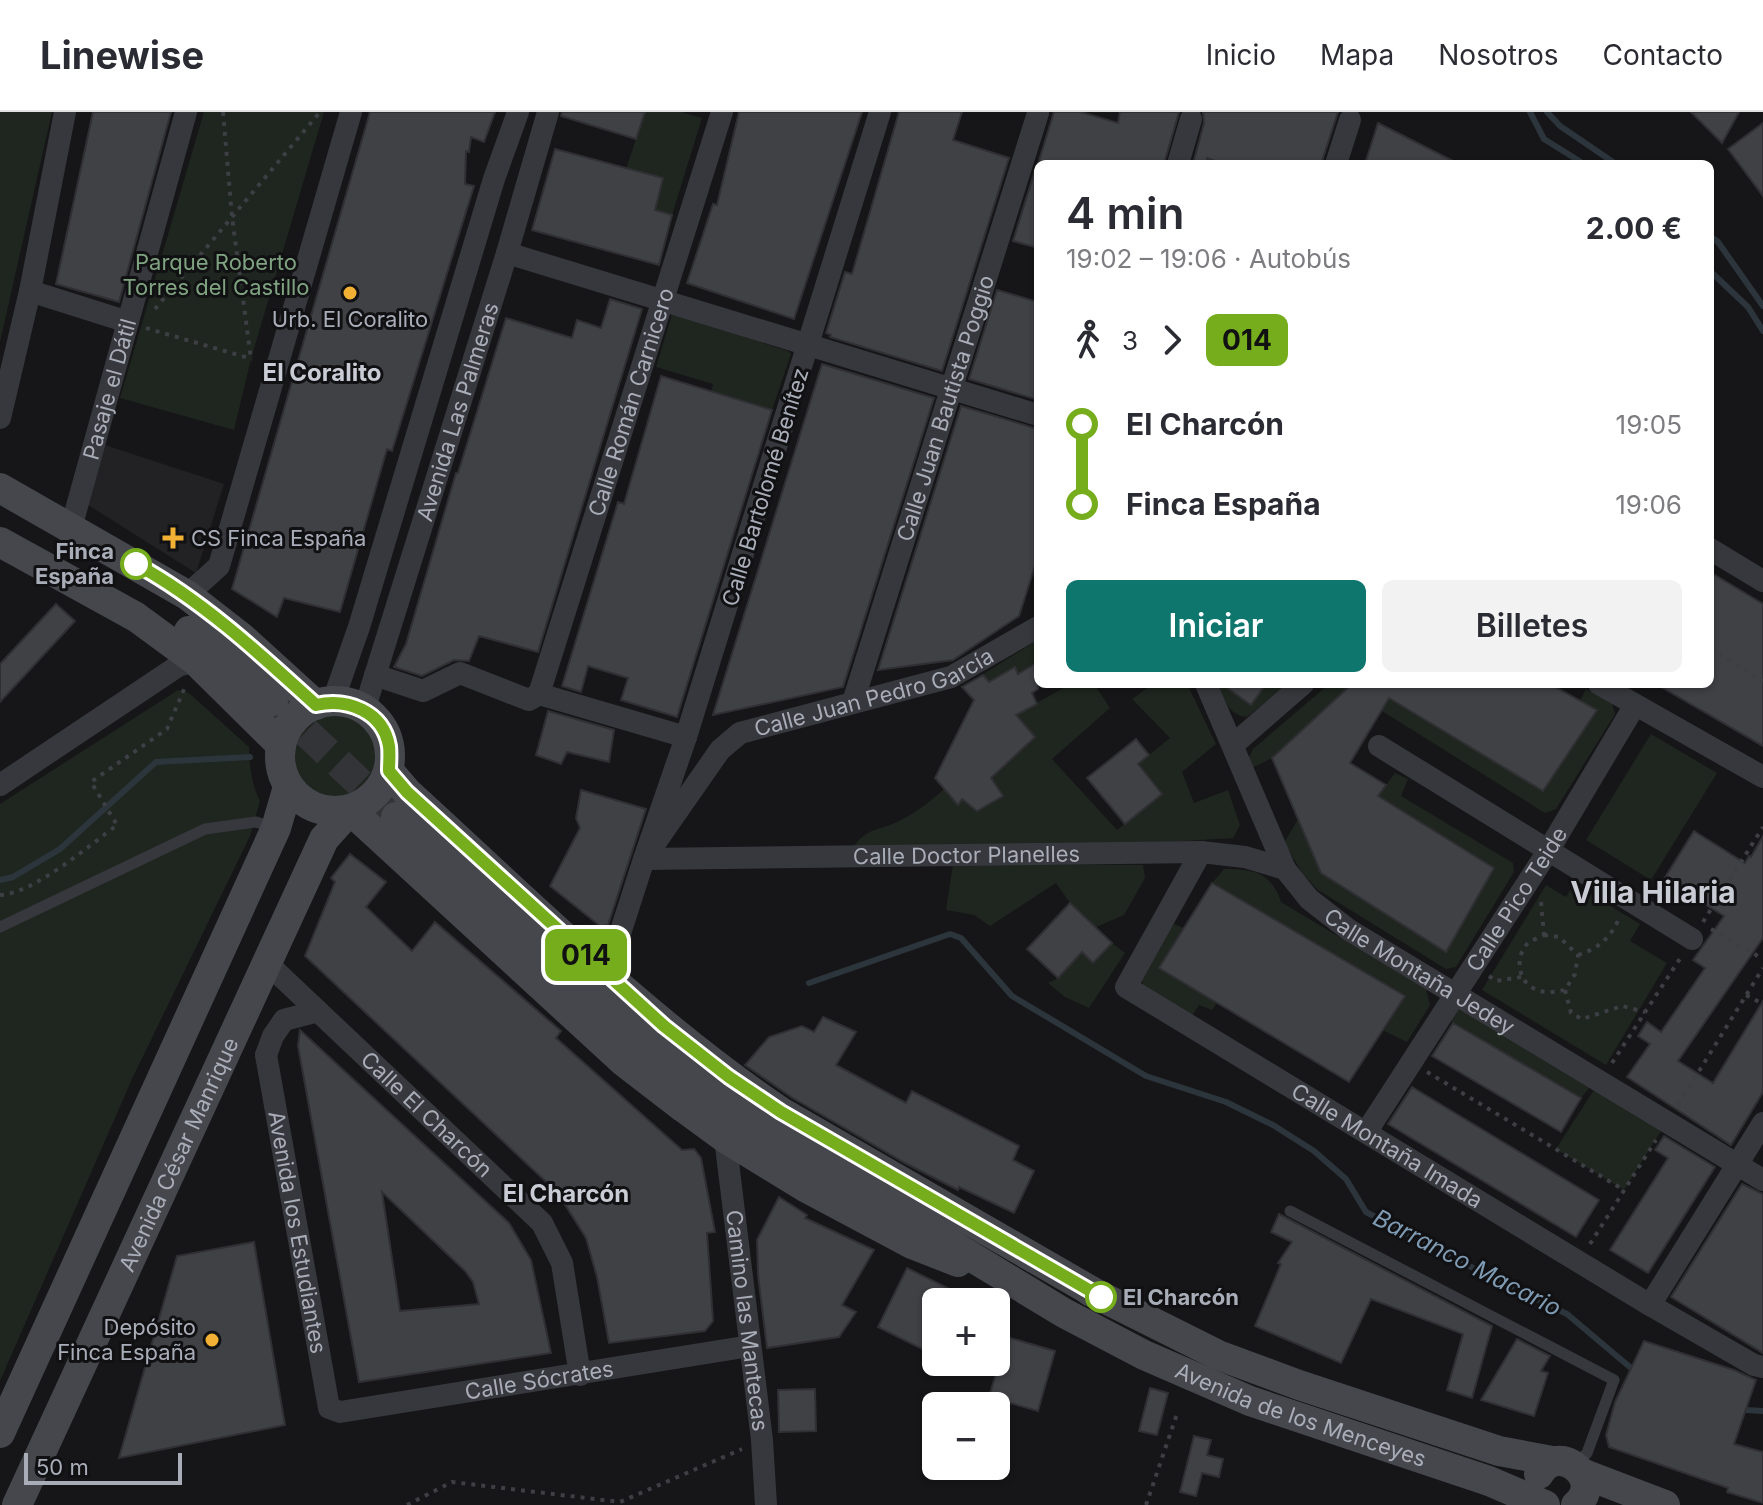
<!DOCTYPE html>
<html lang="es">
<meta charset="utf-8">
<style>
:root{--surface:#fff;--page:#f2f2f3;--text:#2b2b33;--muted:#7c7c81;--line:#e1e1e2;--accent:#0f766e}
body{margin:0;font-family:Inter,sans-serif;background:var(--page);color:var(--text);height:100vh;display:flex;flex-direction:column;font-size:30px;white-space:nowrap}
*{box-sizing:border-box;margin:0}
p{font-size:26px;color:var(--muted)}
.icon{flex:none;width:44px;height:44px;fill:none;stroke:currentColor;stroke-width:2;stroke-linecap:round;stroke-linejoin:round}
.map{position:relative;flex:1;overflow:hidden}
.details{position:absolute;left:1034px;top:48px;width:680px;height:528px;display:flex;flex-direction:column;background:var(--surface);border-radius:12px;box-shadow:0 2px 6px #0004}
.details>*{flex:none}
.badge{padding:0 16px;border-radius:12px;font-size:28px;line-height:52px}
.tools{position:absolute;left:922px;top:1176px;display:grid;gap:16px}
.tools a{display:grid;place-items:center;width:88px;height:88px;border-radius:12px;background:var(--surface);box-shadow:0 2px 6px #0004;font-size:40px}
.scale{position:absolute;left:24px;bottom:20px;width:158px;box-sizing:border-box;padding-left:8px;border:4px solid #a8adb8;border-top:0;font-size:22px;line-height:28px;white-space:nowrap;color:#a8adb8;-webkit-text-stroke:6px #111113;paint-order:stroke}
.map>.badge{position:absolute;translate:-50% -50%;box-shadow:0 0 0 4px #fff}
.legs{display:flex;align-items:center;gap:12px;height:88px;padding:0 32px;font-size:26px}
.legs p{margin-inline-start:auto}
.overview{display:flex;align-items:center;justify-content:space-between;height:136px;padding:0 32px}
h1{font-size:44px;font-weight:600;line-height:60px}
.button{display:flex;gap:16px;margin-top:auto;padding:16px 32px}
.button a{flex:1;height:92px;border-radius:12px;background:var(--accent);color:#fff;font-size:32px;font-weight:600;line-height:92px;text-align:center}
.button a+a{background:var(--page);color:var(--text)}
ul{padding:0 32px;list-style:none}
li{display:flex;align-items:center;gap:28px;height:80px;font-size:30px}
li i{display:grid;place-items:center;width:12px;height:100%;margin:0 10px;background:currentColor}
li i::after{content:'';width:20px;height:20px;margin:-10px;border:6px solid;border-radius:50%;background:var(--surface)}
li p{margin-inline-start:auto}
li:first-child i{background:linear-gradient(#0000 50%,currentColor 0)}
li:last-child i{background:linear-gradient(currentColor 50%,#0000 0)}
header{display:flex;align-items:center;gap:48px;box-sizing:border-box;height:112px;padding:0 40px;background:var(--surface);border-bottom:2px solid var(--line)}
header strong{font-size:38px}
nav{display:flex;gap:44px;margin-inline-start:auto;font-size:28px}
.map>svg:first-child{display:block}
.built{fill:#222225}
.green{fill:#1e261f}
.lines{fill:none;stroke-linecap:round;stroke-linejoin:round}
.stream{stroke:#2c353c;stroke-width:6}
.building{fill:#404145;stroke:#303034;stroke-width:2;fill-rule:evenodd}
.secondary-tunnel{stroke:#333438;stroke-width:30;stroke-dasharray:30 15;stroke-linecap:butt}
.path{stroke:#3d3f44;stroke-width:4;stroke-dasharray:4 6;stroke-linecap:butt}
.lane{stroke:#37383d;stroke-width:11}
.street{stroke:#37383d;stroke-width:22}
.secondary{stroke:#45474d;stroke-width:30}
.line-1-casing{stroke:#fff;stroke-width:18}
.line-1{stroke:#75ad1c;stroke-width:12}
.poi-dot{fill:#f2b134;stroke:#111113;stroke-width:3}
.stop-1-dot{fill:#fff;stroke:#75ad1c;stroke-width:4}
.labels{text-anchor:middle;stroke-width:6;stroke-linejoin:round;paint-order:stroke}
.park-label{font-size:22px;fill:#7fa381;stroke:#111113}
.poi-label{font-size:22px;fill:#a8adb8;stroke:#111113}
.street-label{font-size:22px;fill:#a8adb8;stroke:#111113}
.stop-label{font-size:22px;font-weight:bold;fill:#a8adb8;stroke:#111113;text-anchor:end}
.neighbourhood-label{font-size:24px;font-weight:bold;fill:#c9ccd4;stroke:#111113}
.water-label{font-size:24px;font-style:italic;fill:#7f9bb3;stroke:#111113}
.district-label{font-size:30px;font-weight:bold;fill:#c9ccd4;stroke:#111113}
</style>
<header>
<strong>Linewise</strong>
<nav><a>Inicio</a><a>Mapa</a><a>Nosotros</a><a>Contacto</a></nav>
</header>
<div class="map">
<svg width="1763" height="1393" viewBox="0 0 1763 1393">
<rect width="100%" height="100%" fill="#161618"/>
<path class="built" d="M102,332L224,372L196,461L85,391Z"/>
<path class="green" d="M0,0H52L0,230Z
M204,0H324L251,247L234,318L120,286Z
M645,0H681L702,6L672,103L616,87Z
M672,202L788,239L791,242L772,298L711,280L713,272L656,255Z
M1034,530L1038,536V550L1005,570L1022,599L1071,572H1094L1110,596L1052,647L1117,718L1162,682L1138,652L1170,626L1132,587L1153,572H1187L1216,632L1182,660L1194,691L1228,678L1240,713L1233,726L1168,730L852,737C866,715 880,719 901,708C917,700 931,689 944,677L958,693L962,687L977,699L1003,684L991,666L1035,625L982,563Z
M1218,572H1222L1251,593L1266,572H1289L1247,605C1228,603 1225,588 1218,572Z
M1329,572H1352L1272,646L1252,656L1248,647L1253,637Z
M1586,577L1612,591L1615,602L1556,697L1545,701L1382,599L1389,586L1543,679L1596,598L1580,589Z
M178,578L189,581L249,635C250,655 251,671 260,689L250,724L132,967L0,1269V692Z
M292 645a43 43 0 1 1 86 0a43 43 0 1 1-86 0Z
M1651,622L1717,661L1651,768L1586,728Z
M1395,661L1408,667L1401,684L1513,751L1514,760L1456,855L1446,857L1318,778L1303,762L1284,731L1298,707L1445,839L1494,756L1378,684Z
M953,752L1143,753L1145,766L1124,803L1096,815L1070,791L1056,771L990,814L974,803L946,798Z
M1224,757C1252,757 1272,760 1281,790L1426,877L1430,893L1407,930L1384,919L1404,884L1212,771Z
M1574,772L1640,812L1630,829L1667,851L1606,953L1482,878L1546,773L1566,785Z
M1172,811L1183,816L1159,856L1217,891L1212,898L1199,893L1192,904L1143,873L1141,864Z
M1112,831L1125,841L1089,896L1065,885L1048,871L1058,866L1082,840L1093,851Z
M1456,895L1590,975L1581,986L1449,908Z
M1599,970L1666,1011L1624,1078L1556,1037Z"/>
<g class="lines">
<path class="stream" d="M1530,0L1544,27L1584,52
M1547,0L1560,14L1616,52
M1710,124L1718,130L1763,194
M1710,159L1748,195L1763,219
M0,768L13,765L60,737L156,650L250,645
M809,871L950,822L961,826L1012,884L1146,964L1226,990L1273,1013L1314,1039L1346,1067L1366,1100L1500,1170L1567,1202L1631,1256
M1746,1298L1763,1299"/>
</g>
<path class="building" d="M93,0H171L119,190L56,172Z
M370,0H495L484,30L471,25L469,40L466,39L465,72L474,74L392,339L387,337L340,500L284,486L277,505L232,477Z
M562,0H645L636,27L561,4Z
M739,0H862L794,207L687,171L713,92L717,93Z
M899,0H962L953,28L1009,46L942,259L830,225L831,223L826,221L845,160L852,162Z
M1054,0H1081L1118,11L1120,0H1179L1164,52H1038Z
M1203,0H1338L1321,52H1223L1207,46V52H1193L1204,11Z
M1691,0H1739L1722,31Z
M1378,11L1459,52H1365Z
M1763,11V84L1728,37Z
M555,37L663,66L655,98L672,103L659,153L532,118Z
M1036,55H1038V136L1013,129Z
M997,178L1038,190V288L969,267Z
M610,187L642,197L538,540L479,524L469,549L454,548L422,564L394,555L406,532L456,361H458L506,206L572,226L577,208L601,216Z
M822,252L934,286L843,575L713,603Z
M661,264L772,298L677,605L621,588L628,566L588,554L581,580L562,574L618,390L624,392Z
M961,294L1038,317V444L1019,504L953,548L878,558Z
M1710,460L1763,492V634L1656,572H1710Z
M56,492L75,509L0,590V552Z
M1038,550V577L1032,581L1037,592L1016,603L1035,625L991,666L1003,684L977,699L962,687L958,693L935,666L974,588L962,575L983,563L989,570L1015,555L1018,562Z
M1222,572H1266L1251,593Z
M1352,572H1550L1597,598L1543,679L1389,586L1350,651L1386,673L1378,684L1494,756L1446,840L1321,761L1272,646Z
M548,599L614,618L609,650L567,640L561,652L536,643Z
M1136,627L1149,643L1138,652L1162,682L1125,712L1087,666Z
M581,678L646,697L608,813L600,814L550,774L580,716L576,706Z
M1694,719L1745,751L1749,744L1751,745L1763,724V826L1678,949L1713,971L1763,889V980L1731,1033L1627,965L1650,932L1638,924L1647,910L1661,920L1705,856L1693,848L1724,804L1664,767Z
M350,742L386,770L366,795L412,839L435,810L561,919L556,926L682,1038L694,1037L701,1046L715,1120L707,1121L713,1209L705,1219L609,1231L597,1165L586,1126L557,1080L305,844L335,770L331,766Z
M1212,771L1405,884L1349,970L1159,856Z
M1070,791L1112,831L1093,851L1082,840L1058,866L1027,837Z
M823,905L856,920L836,953L906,991L912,979L1019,1034L1013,1048L1034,1059L1014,1101L959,1075L958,1078L905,1051L791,985L745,953L769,925L802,914L814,920Z
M1453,911L1581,986L1561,1020L1432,944Z
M300,918L509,1111L531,1148L551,1241L359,1270L298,934ZM382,1080L465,1159L473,1170L479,1192L400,1199Z
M1412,975L1599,1088L1576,1125L1388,1012Z
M1664,1024L1715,1055L1648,1161L1610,1138L1668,1046L1655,1038Z
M1742,1072L1763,1082V1241L1671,1185Z
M779,1085L807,1103L805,1106L874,1138L842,1193L856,1200L839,1225L767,1236L758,1163L757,1128Z
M1279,1102L1492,1214L1472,1286L1447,1278L1463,1222L1371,1187L1341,1251L1255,1214L1281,1152L1278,1151L1292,1130L1271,1120Z
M254,1130L285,1313L119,1346L177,1144Z
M907,1156L976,1190H936V1244L878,1215Z
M1007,1225L1055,1239L1038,1299L989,1285Z
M1517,1227L1550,1244L1541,1259L1548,1261L1534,1304L1481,1288Z
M1644,1229L1734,1258L1756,1268L1734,1332L1763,1340V1391L1727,1380L1728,1376L1609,1335L1606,1323L1615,1290Z
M1150,1276L1168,1281L1157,1323L1139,1319Z
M815,1277L816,1319L779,1320L778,1278Z
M1194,1324L1211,1328L1207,1343L1223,1347L1219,1365L1202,1361L1196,1384L1180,1380Z"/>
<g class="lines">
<path class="secondary-tunnel" d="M273,589L396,705"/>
<path class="path" d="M223,0L232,105L251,247
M155,197L320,0
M146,216L252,247
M1710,537L1763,569
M0,783C33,782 90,733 117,713L91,670L167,617L185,575
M1541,790L1544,823
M1703,810L1763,715
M1711,817L1763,847
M1544,823L1559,825L1578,843L1575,862L1565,878C1554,880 1543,882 1533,876C1518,868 1515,845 1527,832C1531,828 1539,826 1544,823Z
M1578,843C1599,836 1609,827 1619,807
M1489,864L1496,869L1521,865
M1565,878L1571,901L1582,907L1622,894L1645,900
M1746,883L1763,892
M1612,951L1681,845
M1427,960L1624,1078
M1678,993L1763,856
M1590,1132L1656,1028
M407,1393L452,1370L620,1390L742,1337
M1146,1393L1178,1299"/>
<path class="lane" d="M0,815L205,717L256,710L275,716
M1290,1099L1614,1268L1587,1341L1576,1352"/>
<g class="street">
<path id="s1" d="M880,0L686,625L644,747L1201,740L1245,745L1285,757"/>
<path d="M1178,52L1191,7"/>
<path d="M1336,52L1350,8"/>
<path d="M507,141L1038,303"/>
<path d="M30,179L128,210"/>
<path d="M0,306L30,179L65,0"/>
<path id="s2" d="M71,416L186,0"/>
<path d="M1710,437L1763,469"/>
<path d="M187,483L219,454L351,0"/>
<path d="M375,563L423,579L460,561L529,588L539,582L686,625"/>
<path id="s3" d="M1206,572L1285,757L1309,787L1349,818L1763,1068"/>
<path d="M1599,572L1763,665"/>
<path id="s4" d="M539,582L722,0"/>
<path d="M333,589L359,515L494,67L518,0"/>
<path id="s5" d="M853,590L1038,1"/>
<path id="s6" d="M367,600L368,586L507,141L548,0"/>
<path d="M1233,633L1303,572"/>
<path d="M1379,634L1692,827"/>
<path d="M0,673L178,554L196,549"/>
<path id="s7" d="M1201,740L1126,875L1650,1193L1754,1253L1763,1255"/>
<path id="s8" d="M267,851L542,1111L562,1151L580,1263"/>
<path id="s9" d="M607,862L644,747L720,638L740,621L951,565L1038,515"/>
<path id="s10" d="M266,943L329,1296L340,1300L750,1234"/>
<path d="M266,943L273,924L284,908L318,899"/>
<path id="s11" d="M1367,1019L1548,739L1635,593"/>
<path id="s12" d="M725,1026L762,1328L766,1393"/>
<path d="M1650,1193L1763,1011"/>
</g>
<g class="secondary">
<path d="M0,376L187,483L241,525L316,593"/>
<path d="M0,430L136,505L196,549L281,633"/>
<path d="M189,519L273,589"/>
<circle cx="335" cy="644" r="55"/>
<path d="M389,659L407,680C529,791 645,908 781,1000L1105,1187"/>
<path d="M350,698L623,949L684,996L725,1026L805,1075L912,1132L958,1150"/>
<path id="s13" d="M396,705L606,898L702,977L776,1027L909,1101L957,1136L1064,1201L1144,1243L1250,1289L1489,1369L1545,1393"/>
<path d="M1090,1179L1218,1243L1299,1273L1499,1339L1552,1349"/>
<path d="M0,1321L276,716L288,675"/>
<path d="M1539,1362C1558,1328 1606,1368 1576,1393"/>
<path d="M1584,1362L1665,1393"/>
<path id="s14" d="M17,1393L324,727L350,698"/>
</g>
</g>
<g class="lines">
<defs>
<path id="line-1" d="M136,452C203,489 259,541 316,593C347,586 383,599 389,634C390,642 389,651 389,659L407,680L664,914L729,965L781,1000L1101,1185"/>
</defs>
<use href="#line-1" class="line-1-casing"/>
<use href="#line-1" class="line-1"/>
</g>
<g class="poi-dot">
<circle cx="350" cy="181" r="8"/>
<path d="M169 414h8v8h8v8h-8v8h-8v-8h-8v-8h8z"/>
<circle cx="212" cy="1228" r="8"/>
</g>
<g class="stop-1-dot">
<circle cx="136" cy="452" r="14"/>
<circle cx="1101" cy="1185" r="14"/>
</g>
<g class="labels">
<g class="park-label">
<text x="216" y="158">Parque Roberto<tspan x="216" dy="25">Torres del Castillo</tspan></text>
</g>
<g class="poi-label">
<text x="350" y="215">Urb. El Coralito</text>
<text x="191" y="434" text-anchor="start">CS Finca España</text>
<text x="196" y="1223" text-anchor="end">Depósito<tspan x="196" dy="25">Finca España</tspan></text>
</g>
<g class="street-label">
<text dy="8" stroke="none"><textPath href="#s2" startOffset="144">Pasaje el Dátil</textPath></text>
<text dy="8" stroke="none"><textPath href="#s4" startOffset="306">Calle Román Carnicero</textPath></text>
<text dy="8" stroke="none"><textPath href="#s5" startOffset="308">Calle Juan Bautista Poggio</textPath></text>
<text dy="8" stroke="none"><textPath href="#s6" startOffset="314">Avenida Las Palmeras</textPath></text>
<text transform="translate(765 375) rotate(-73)" y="8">Calle Bartolomé Benítez</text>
<text dy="8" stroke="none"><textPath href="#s9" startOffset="420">Calle Juan Pedro García</textPath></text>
<text dy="8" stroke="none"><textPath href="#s1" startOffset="1106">Calle Doctor Planelles</textPath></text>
<text dy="8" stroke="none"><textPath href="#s11" startOffset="276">Calle Pico Teide</textPath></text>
<text dy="8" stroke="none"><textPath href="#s3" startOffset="372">Calle Montaña Jedey</textPath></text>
<text dy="8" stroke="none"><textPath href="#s8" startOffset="220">Calle El Charcón</textPath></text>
<text dy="8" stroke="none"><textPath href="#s7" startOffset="460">Calle Montaña Imada</textPath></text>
<text dy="8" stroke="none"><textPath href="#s14" startOffset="386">Avenida César Manrique</textPath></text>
<text dy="8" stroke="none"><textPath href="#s10" startOffset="180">Avenida los Estudiantes</textPath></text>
<text dy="8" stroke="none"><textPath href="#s12" startOffset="184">Camino las Mantecas</textPath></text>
<text dy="8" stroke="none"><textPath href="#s10" startOffset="572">Calle Sócrates</textPath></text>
<text dy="8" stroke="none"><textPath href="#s13" startOffset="1094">Avenida de los Menceyes</textPath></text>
</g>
<g class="stop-label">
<text x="114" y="447">Finca<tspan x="114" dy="25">España</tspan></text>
<text x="1123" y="1193" text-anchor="start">El Charcón</text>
</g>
<g class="neighbourhood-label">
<text x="322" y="269">El Coralito</text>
<text x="566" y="1090">El Charcón</text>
</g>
<g class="water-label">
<text transform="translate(1467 1151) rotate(27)" y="8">Barranco Macario</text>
</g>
<g class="district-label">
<text x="1653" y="791">Villa Hilaria</text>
</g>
</g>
</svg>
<div class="tools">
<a>+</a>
<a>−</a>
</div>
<div class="scale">50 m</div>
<b class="badge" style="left:586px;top:843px;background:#75ad1c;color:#111">014</b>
<section class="details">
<div class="overview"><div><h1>4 min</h1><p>19:02 – 19:06 · Autobús</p></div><b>2.00 €</b></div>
<div class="legs"><svg class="icon" aria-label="walk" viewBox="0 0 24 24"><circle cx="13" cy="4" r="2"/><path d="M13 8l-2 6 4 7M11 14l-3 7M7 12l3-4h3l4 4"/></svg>3<svg class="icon" aria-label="forward" viewBox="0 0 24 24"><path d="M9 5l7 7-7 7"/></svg><b class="badge" style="background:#75ad1c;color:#111">014</b></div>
<ul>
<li><i style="color:#75ad1c"></i><b>El Charcón</b><p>19:05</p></li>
<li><i style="color:#75ad1c"></i><b>Finca España</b><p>19:06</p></li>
</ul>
<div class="button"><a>Iniciar</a><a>Billetes</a></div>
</section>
</div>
